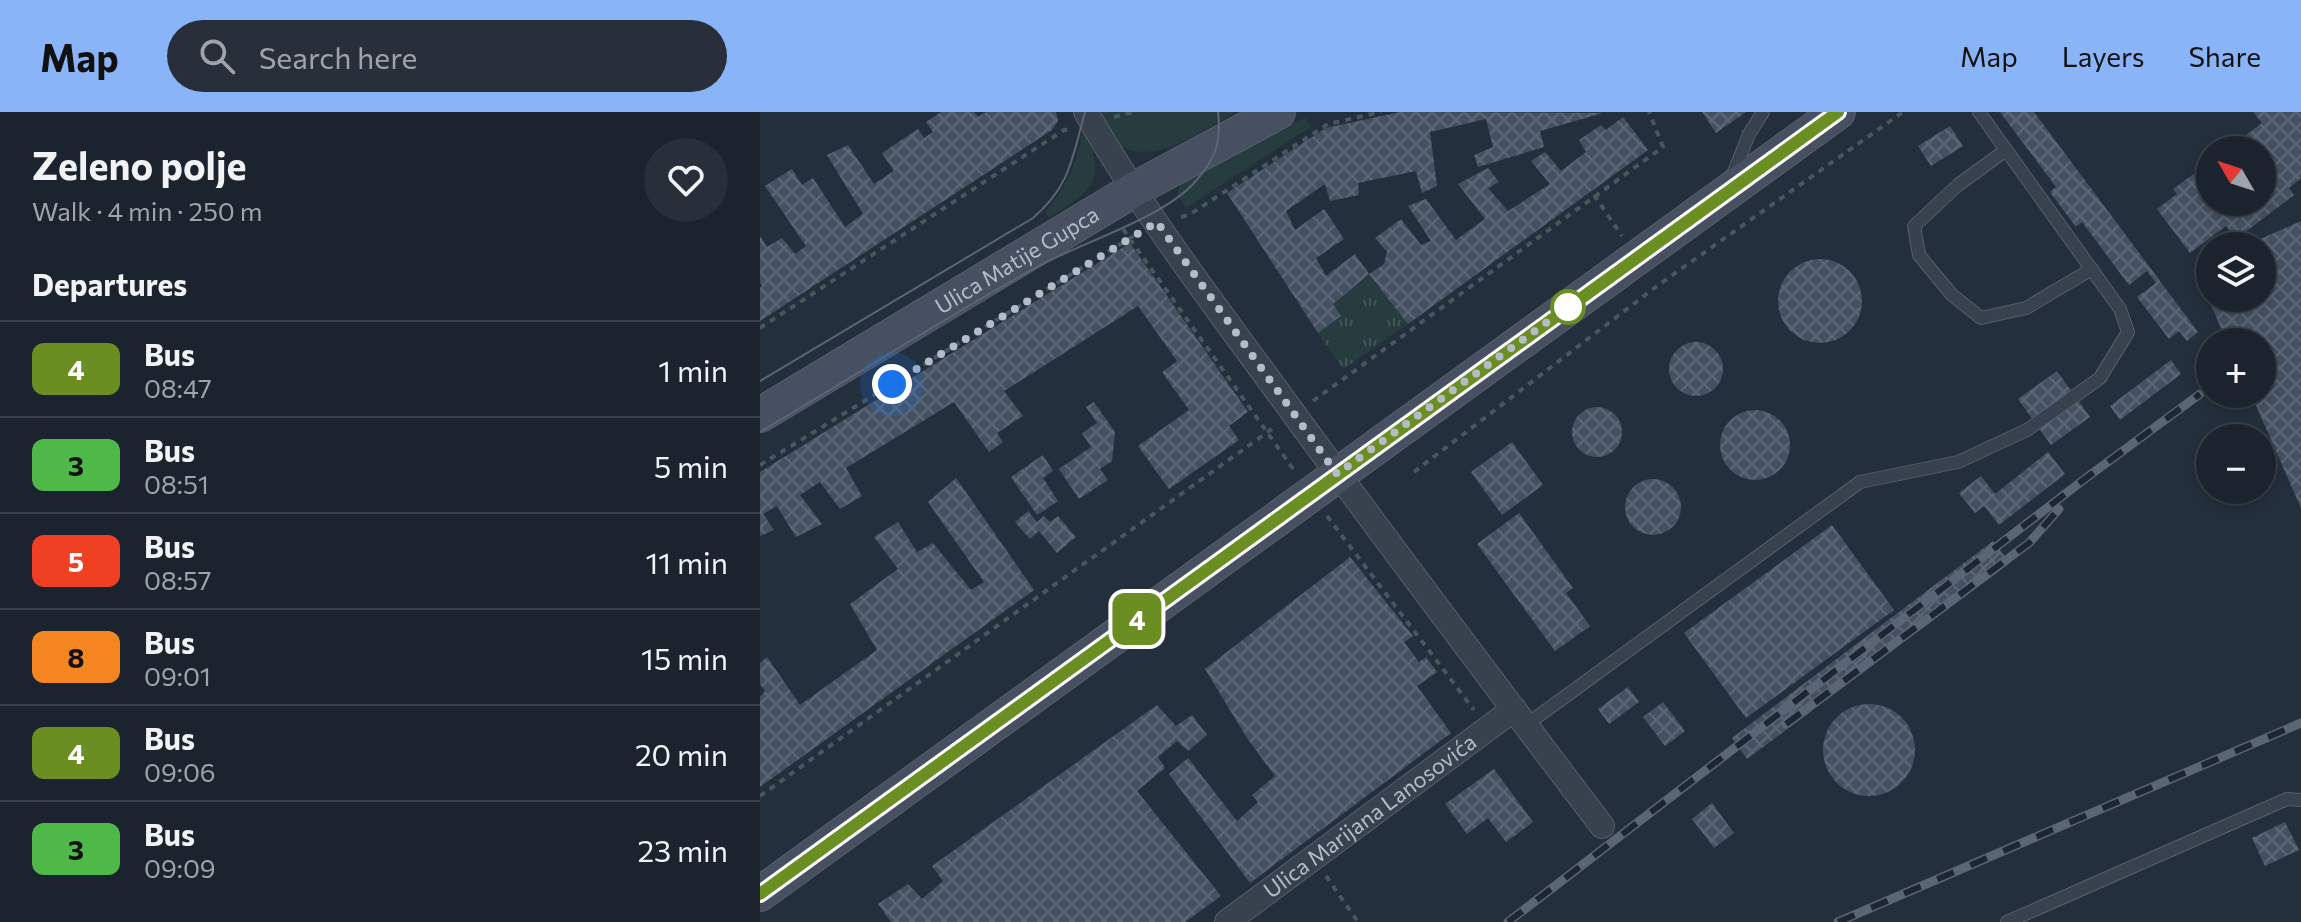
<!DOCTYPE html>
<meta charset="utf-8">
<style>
:root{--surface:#1b232e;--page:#282f3a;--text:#f1f3f6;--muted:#a0a4aa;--line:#39404a;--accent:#8ab4f8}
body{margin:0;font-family:Commissioner,sans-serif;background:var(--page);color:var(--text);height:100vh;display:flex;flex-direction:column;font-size:30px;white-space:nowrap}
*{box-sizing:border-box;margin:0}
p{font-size:26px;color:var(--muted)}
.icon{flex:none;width:44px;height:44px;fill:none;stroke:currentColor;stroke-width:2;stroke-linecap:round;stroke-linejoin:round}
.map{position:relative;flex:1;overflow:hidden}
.side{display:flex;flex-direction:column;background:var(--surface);width:760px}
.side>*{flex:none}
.badge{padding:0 16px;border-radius:12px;font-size:28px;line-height:52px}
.needle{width:52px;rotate:309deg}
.buttons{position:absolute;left:1436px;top:24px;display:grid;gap:16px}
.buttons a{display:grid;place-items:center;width:80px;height:80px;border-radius:50%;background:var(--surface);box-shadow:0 4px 12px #0003,0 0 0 2px var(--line);font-size:40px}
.you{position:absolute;width:40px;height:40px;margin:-20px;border:6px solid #fff;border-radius:50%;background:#1a73e8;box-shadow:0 0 0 12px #1a73e833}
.map>.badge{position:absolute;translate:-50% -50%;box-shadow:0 0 0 4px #fff}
h2{padding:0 32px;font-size:30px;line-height:72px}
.round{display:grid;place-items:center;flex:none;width:84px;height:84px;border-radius:42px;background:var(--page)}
.headline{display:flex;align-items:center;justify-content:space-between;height:136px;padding:0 32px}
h1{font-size:38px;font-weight:700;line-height:60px}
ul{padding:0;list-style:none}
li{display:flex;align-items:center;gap:24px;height:96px;padding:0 32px;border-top:2px solid var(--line)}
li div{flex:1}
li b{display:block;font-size:30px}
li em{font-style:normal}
li .badge{min-width:88px;font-weight:700;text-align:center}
header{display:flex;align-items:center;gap:48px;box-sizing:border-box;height:112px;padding:0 40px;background:var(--accent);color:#111}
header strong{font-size:38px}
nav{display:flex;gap:44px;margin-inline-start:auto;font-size:28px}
.search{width:560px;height:72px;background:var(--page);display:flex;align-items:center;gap:20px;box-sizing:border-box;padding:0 28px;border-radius:44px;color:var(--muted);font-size:30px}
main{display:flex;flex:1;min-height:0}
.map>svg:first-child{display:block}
.grass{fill:#263c3f}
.park{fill:url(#park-tufts)}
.building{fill:url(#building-cross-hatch)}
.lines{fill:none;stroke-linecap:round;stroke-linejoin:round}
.lane-casing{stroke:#565f6c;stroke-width:14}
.street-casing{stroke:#565f6c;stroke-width:26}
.secondary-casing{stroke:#565f6c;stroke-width:36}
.path{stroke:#44595c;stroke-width:4;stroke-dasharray:6 6;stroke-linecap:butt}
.lane{stroke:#38414e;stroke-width:12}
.street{stroke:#38414e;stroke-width:24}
.secondary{stroke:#465061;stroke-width:34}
.tram{stroke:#5a6575;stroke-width:2}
.rail-casing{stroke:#5a6575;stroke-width:9}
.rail{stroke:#1d2633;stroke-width:6;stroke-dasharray:18;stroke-linecap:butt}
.line-casing{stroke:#fff;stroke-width:18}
.line{stroke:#6b8e23;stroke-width:12}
.walk{stroke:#b4bcc9;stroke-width:8;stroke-dasharray:0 14.4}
.stop-dot{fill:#fff;stroke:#6b8e23;stroke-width:4}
.labels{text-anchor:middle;stroke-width:7;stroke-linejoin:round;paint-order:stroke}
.street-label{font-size:22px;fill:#b4bcc9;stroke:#1d2633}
</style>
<header>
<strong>Map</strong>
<div class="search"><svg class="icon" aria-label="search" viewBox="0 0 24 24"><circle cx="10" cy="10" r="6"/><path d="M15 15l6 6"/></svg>Search here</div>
<nav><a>Map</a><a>Layers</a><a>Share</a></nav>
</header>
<main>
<section class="side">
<div class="headline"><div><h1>Zeleno polje</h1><p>Walk · 4 min · 250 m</p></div><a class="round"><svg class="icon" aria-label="heart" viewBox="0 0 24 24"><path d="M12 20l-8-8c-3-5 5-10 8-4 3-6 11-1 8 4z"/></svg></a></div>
<h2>Departures</h2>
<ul>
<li><span class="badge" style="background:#6b8e23;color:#fff">4</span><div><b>Bus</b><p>08:47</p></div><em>1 min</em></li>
<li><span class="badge" style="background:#4eb848;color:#111">3</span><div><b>Bus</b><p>08:51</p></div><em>5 min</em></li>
<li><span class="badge" style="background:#ef4023;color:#fff">5</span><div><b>Bus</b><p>08:57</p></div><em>11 min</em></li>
<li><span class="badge" style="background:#f58520;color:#111">8</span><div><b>Bus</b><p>09:01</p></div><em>15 min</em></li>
<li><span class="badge" style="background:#6b8e23;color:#fff">4</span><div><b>Bus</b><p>09:06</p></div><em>20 min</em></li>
<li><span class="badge" style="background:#4eb848;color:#111">3</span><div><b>Bus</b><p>09:09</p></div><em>23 min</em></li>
</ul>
</section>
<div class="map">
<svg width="1541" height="810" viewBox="0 0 1541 810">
<defs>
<pattern id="park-tufts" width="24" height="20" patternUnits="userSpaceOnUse" patternTransform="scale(2)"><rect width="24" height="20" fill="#263c3f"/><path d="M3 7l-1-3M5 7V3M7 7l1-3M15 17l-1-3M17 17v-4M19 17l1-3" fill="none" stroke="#435659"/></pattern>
<pattern id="building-cross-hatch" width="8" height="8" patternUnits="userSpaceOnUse" patternTransform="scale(2)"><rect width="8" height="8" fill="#455162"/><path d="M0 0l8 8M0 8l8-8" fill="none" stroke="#5d6877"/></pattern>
</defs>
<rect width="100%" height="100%" fill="#242f3e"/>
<path class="grass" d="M338,0H476C445,16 392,57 359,32C349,25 344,10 338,0Z
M545,6L552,14L426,96L417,82L424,65L441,52Z
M326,19C347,71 331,78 289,106L285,100C305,76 318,52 322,21Z"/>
<path class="park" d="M609,162L648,212L583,257L558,221L581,204L573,192Z"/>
<path class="building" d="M181,0H214L218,5L226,0H296L298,9L292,18L0,209V176L2,174L0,170V124L7,135L22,126L35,142L46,134L5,74L32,57L42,73L53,66L85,115L103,102L67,43L88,33L114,72L134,59L122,41L158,17L164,26L173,20L166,10Z
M640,0L843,1L780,19L784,35L718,55L714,43L733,35L726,7L670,20L677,74L662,81L656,59L598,71L599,83L570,89L565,72L526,99L535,118L564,97L584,127L556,146L566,164L595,142L609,162L573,192L581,204L558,221L467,81L566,16Z
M942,0H986L956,21Z
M1240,0H1274L1438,220L1427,229L1419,219L1409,227L1377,185L1396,171L1387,159L1369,173L1322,110L1316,115L1290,80L1296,75Z
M1493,0H1541V66L1529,76L1534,83L1476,127L1466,114L1430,141L1397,97L1417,82L1413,77L1450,50V90H1502V38H1466L1502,11Z
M863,5L888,38L648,212L609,162L624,152L627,140L615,126L641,107L661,133L671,129L648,94L666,87L696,128L725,107L698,72L728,56L739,70L728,76L748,99L790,72L771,49L785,40L801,59L826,40L819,28L841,13L846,18Z
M1190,14L1203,34L1171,54L1158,34Z
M1541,109V396L1491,282H1502V230H1467L1435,156L1450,149V186H1502V134H1485Z
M370,131L488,300L469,314L479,328L409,377L378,334L429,298L402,260L417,249L378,194L244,279L263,304L237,321L243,330L229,340L194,290L86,356L102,384L80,397L60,370L40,383L62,412L36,425L17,394L3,402L14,418L0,424V360Z
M1018 189a42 42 0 1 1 84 0a42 42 0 1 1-84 0Z
M909 257a27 27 0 1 1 54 0a27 27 0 1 1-54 0Z
M1411,248L1421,262L1360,308L1350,294Z
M1297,259L1330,305L1291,333L1258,287Z
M334,290L355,320L352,349L340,357L348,368L319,387L299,357L331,335L322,321L337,311L326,295Z
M812 320a25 25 0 1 1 50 0a25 25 0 1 1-50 0Z
M960 333a35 35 0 1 1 70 0a35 35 0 1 1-70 0Z
M752,330L783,373L742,403L711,360Z
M1288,340L1305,362L1239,413L1224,394L1215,401L1199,381L1221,364L1235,382Z
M283,343L293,359L283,366L298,389L277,403L251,365Z
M196,366L274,478L0,675V585L5,579L0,572V551L7,545L40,593L117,538L90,492L138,457L114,425L138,410L157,440L173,431L211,478L224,470L168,390Z
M865 395a28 28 0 1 1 56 0a28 28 0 1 1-56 0Z
M268,399L277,410L284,404L290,410L298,404L316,425L297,441L279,419L270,427L255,410Z
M759,401L813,476L806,481L830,514L795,539L717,432Z
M1072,413L1134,498L986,606L924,521Z
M1233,429L1250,451L987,647L972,626Z
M590,445L653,524L644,530L659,550L666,545L677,560L657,574L691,621L490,771L409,662L428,646L477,709L498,690L492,683L515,664L487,626L445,557Z
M868,575L879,590L849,612L838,597Z
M903,590L925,619L905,634L883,605Z
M1063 638a46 46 0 1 1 92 0a46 46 0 1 1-92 0Z
M397,593L416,614L432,603L447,623L428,639L417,629L398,645L405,656L377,679L461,784L425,810H131L118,792L148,772L162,787L183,769L172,754Z
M734,657L773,710L746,730L728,706L707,722L685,692Z
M952,691L974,721L954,736L932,707Z
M1525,710L1539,738L1505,754L1492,726Z"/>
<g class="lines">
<defs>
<path id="lane" d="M1246,38L1198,73L1154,114L1159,143L1192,183L1221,206L1266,196L1332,157
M972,65L989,22L1003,0
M766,613L1100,370L1198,350L1267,318L1340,266L1368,220L1360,197L1219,0
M1247,810L1527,687L1541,688"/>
<g id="street">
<path d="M326,0C381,96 449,186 515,276C622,423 732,569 842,714"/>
<path id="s1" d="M467,810L754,597"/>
</g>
<g id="secondary">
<path id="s2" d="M0,303L375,77L518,0"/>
<path d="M0,782L1078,0"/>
</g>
</defs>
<use href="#lane" class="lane-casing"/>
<use href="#street" class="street-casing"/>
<use href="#secondary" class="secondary-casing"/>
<path class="path" d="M354,5L374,0
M834,83L862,124
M421,105L429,103L568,12L621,0
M363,117L536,361
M0,216L304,18L311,17
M553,289L903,35L889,0
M0,353L377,122
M654,360L897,174L1143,0
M567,404L714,598
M0,684L516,314
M566,764L598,810"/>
<use href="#lane" class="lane"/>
<use href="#street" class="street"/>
<use href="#secondary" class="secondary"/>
<path class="tram" d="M0,269L273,106C311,73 312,46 325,0
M0,320C91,266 180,209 273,157C319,131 400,108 434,71C455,48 462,31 458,0"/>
<defs>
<path id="rail" d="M1026,612L1269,431L1299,397
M748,810L1326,366L1440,282
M1078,810L1541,611"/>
</defs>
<use href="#rail" class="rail-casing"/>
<use href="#rail" class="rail"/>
</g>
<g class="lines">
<defs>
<path id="line" d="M0,782L1078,0"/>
</defs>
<use href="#line" class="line-casing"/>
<use href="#line" class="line"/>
<path class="walk" d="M132,272L397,110L577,362L808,195"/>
</g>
<circle class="stop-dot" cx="808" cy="195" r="16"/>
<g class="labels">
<g class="street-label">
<text dy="8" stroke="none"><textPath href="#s2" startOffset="300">Ulica Matije Gupca</textPath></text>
<text dy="8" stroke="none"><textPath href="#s1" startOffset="178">Ulica Marijana Lanosovića</textPath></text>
</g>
</g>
</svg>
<div class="buttons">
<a><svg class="needle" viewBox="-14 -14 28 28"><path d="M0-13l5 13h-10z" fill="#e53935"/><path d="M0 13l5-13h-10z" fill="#a0a4aa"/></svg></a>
<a><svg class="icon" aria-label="layers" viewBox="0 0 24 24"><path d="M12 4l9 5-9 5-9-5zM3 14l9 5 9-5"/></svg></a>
<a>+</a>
<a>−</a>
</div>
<div class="you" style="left:132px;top:272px"></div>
<b class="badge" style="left:377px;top:507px;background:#6b8e23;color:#fff">4</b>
</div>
</main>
